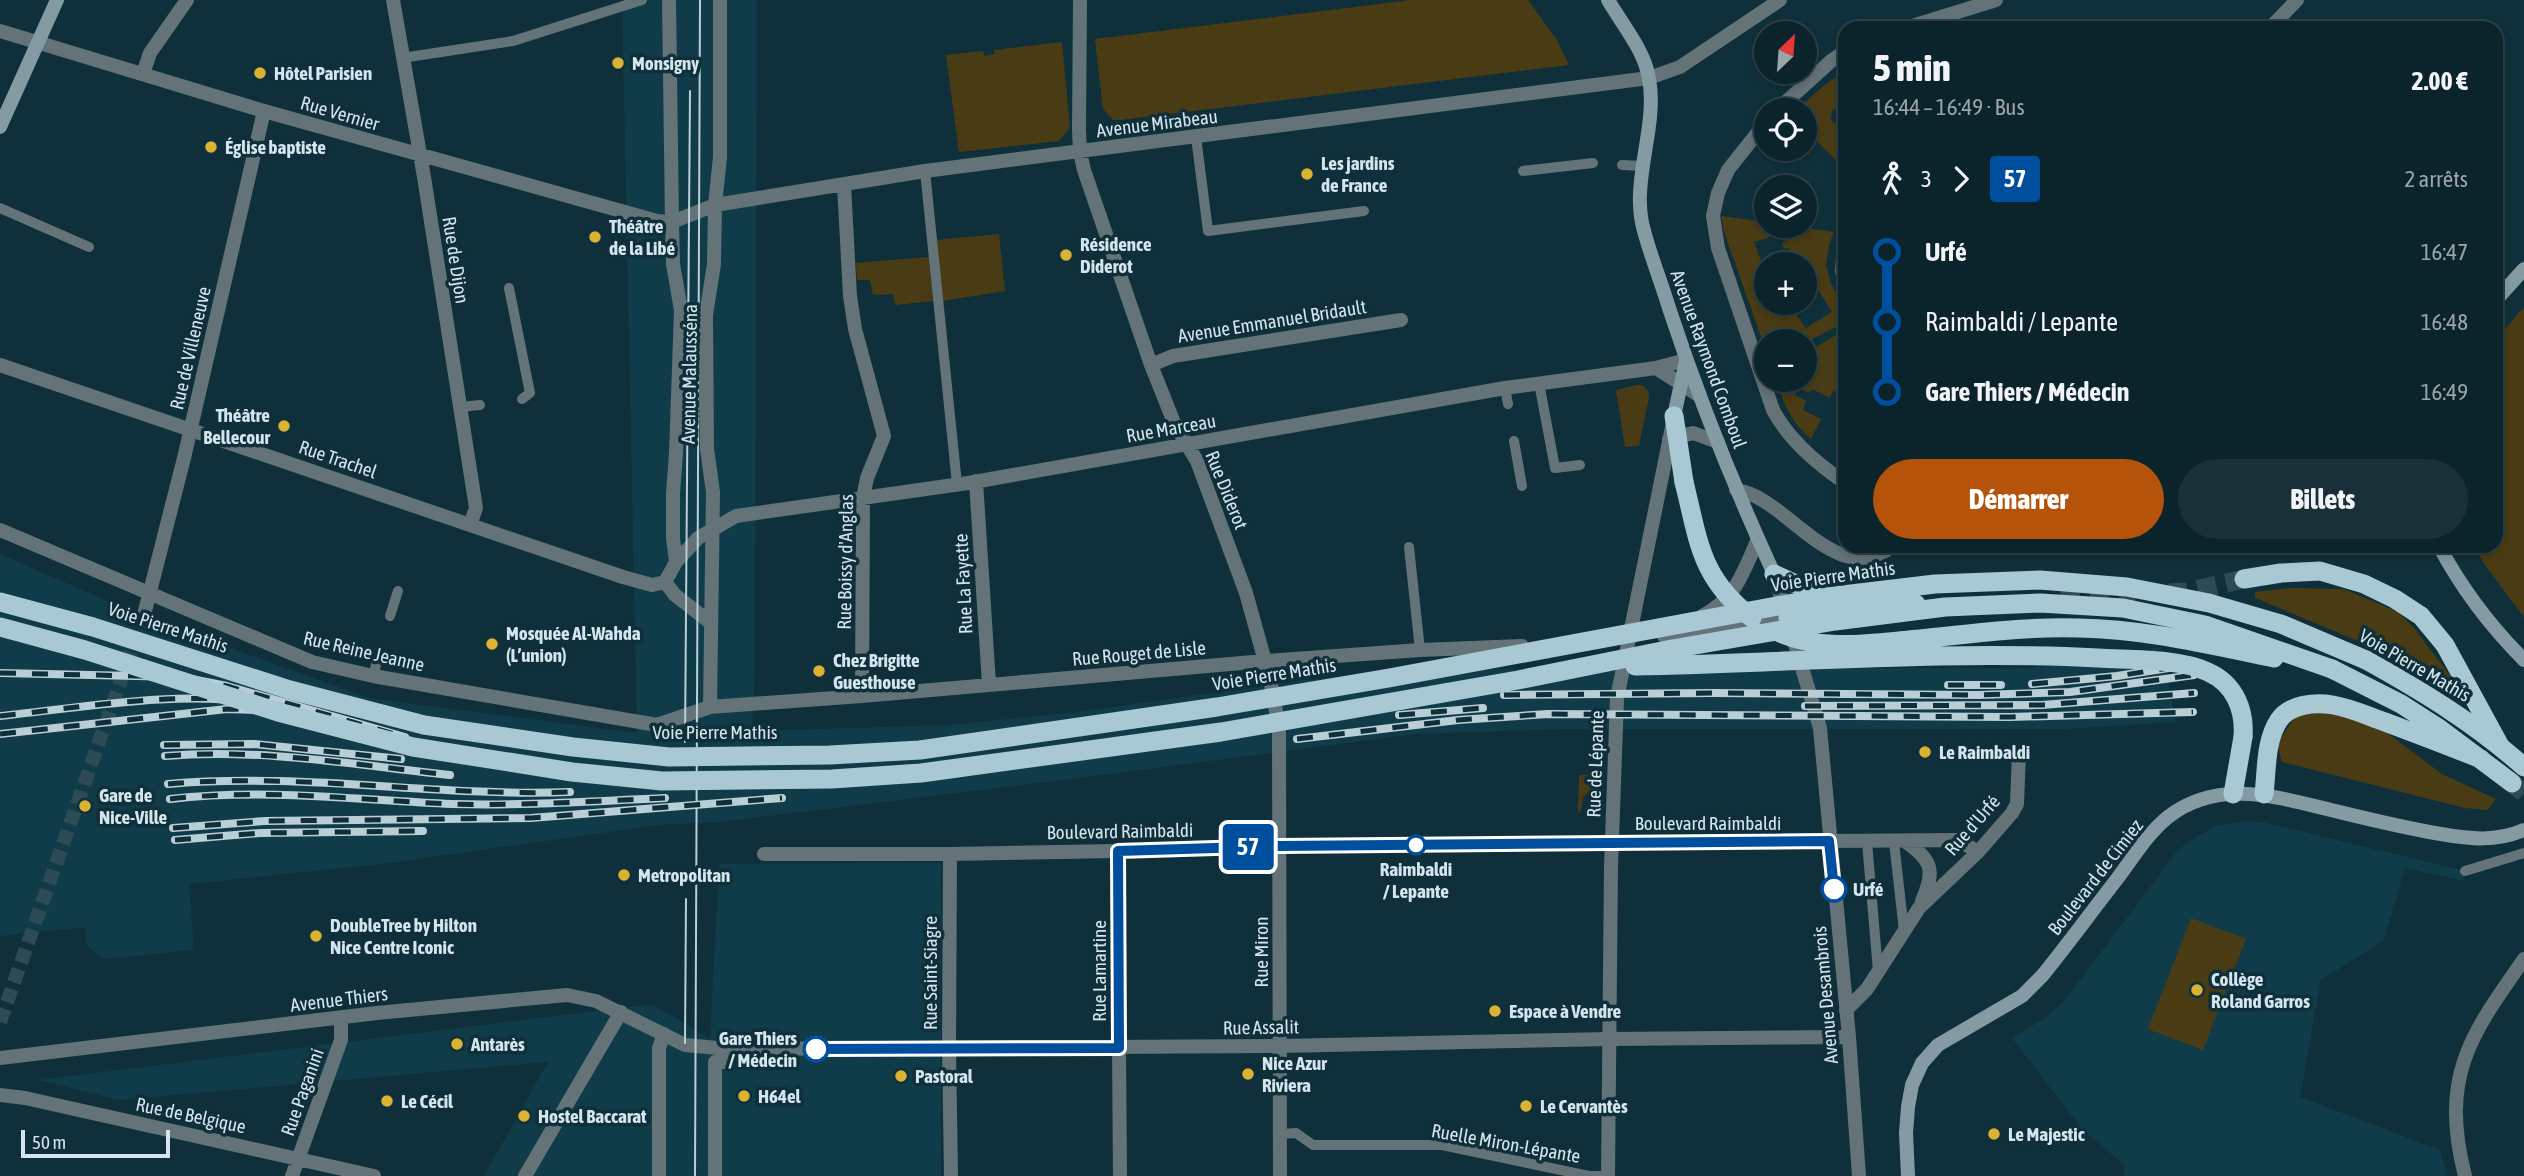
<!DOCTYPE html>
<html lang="fr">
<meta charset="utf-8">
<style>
:root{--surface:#0b242c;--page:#193038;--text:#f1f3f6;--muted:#9aa4a9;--line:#2b4148;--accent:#b45309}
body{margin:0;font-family:"Asap Condensed",sans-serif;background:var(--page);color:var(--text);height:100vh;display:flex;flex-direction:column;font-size:26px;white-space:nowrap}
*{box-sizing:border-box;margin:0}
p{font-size:23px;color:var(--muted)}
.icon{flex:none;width:38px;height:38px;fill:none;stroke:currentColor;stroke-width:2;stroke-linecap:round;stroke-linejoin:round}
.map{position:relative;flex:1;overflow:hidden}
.sheet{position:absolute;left:1838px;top:21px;width:665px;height:532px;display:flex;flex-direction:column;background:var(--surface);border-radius:21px;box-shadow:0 4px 10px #0003,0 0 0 2px var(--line)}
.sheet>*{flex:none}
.badge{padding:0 14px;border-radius:5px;font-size:24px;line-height:46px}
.needle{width:46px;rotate:25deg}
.controls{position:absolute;left:1754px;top:21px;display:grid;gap:14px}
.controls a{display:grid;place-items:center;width:63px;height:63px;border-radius:50%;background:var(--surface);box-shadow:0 4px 10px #0003,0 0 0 2px var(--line);font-size:35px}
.scale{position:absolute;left:21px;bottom:18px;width:149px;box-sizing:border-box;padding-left:7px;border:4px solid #d4e6ed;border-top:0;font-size:19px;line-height:24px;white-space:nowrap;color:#d4e6ed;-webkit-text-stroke:5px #0f303a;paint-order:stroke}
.map>.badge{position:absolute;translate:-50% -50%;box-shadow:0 0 0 4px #fff}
.legs{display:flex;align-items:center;gap:10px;height:77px;padding:0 35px;font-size:23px}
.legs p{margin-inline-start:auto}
.overview{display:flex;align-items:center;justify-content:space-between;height:119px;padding:0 35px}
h1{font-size:38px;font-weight:800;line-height:52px}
.cta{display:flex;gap:14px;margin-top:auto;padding:14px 35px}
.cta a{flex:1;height:80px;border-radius:42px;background:var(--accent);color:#fff;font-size:28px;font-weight:800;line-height:80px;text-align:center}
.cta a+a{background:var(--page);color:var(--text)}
ul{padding:0 35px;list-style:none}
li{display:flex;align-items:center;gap:24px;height:70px;font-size:26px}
li i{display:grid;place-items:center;width:10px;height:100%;margin:0 9px;background:currentColor}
li i::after{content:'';width:18px;height:18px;margin:-9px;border:5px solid;border-radius:50%;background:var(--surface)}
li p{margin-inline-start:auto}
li:first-child i{background:linear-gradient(#0000 50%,currentColor 0)}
li:last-child i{background:linear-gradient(currentColor 50%,#0000 0)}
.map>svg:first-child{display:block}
.built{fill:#103c49}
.green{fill:#493c15;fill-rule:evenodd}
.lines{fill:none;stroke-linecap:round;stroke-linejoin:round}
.tertiary-tunnel{stroke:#2d4b55;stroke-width:14;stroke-dasharray:14 7;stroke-linecap:butt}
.trunk-tunnel{stroke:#2d4b55;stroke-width:19;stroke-dasharray:19 10;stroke-linecap:butt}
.service{stroke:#647378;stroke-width:10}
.pedestrian{stroke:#647378;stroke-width:14}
.minor{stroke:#647378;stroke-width:14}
.tertiary{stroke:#647378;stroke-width:14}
.secondary{stroke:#849ba4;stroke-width:14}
.trunk{stroke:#a8c8d4;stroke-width:19}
.tram{stroke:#baced5;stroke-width:2}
.rail-casing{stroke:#baced5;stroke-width:8}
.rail{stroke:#0f303a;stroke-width:5;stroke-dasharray:16;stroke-linecap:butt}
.trunk-bridge{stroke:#a8c8d4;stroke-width:19}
.line-1-casing{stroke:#fff;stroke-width:16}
.line-1{stroke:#004f9e;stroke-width:10}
.poi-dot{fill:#dcb233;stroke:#0f303a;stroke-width:2.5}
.stop-1-dot{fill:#fff;stroke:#004f9e;stroke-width:3.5}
.labels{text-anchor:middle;stroke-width:7;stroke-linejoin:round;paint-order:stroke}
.poi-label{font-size:19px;font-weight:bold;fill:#d4e6ed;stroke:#0f303a;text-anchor:start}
.street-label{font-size:19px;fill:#d4e6ed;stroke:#0f303a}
.stop-label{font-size:19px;font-weight:bold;fill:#d4e6ed;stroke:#0f303a}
</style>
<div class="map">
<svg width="2524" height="1176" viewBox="0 0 2524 1176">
<rect width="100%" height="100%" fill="#0f303a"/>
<path class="built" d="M622,0H757L755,666L752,731L950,725L1077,712L1304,680L1478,669L2030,668L2162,647L2176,722L2067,729H1563L1415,734L1079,778L718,822L658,825L389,863L189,884L194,950L104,959L87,946L84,927L0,936V554L139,615L369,698L637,733Z
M2247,821L2262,822L2465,871L2464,881L2405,868L2384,940L2321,980L2300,1097L2440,1150L2447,1176H2124V1165L2082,1129L2012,1038L2047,1017L2066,999L2178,850L2194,838L2218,825Z
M941,863V1176H484L548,1062L118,1100L39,1080L652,1004L710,1039L719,864Z"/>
<path class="green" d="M1411,0H1528L1557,40L1569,65L1120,120H1113L1103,109L1095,39Z
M1062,42L1070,128L1059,141L959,152L946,55L983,51L984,56L994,54V50Z
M1844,74V105L1832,111L1831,120L1839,126L1844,123V168L1804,129V110H1794C1812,99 1824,81 1844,74Z
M1721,216L1766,222V226H1791L1834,232L1829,245L1826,265L1831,284L1844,304V323L1804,343L1766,341V351L1724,232ZM1783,233L1785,242L1782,243L1784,249L1789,248L1793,262L1785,264H1804V271L1806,270L1832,312L1806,328L1788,303H1766V269H1764L1754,242Z
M999,234L1005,291L942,301L936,240Z
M929,257L933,301L895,305L893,294L873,295L870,280H857L856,263Z
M2524,307V617L2487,568L2473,546H2496V339Z
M1844,330V341L1842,340L1837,358L1844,360V394L1833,391L1830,398L1812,389L1809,393L1798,388L1795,395L1806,401L1803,410L1821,419L1811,439C1791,422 1784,404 1776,380L1804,379L1811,381L1817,368L1814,354L1808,352Z
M1636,385H1643L1648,391L1649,397L1639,446L1625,447L1616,390Z
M2291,588L2344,589L2398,612L2414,628L2467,698L2463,702L2372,647L2255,598V592Z
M2325,709L2382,729L2442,774L2496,799L2487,810L2465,808L2282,762L2277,744L2296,715Z
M1591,738L1599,744C1597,760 1598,788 1583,797L1581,811L1578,812L1579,775H1592Z
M2191,918L2246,939L2203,1050L2148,1029Z"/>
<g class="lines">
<path class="tertiary-tunnel" d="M0,1022L144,615"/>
<path class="trunk-tunnel" d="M2169,593L2187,592L2244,579
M2061,597L2135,594
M2512,783L2524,793"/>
<path class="service" d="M402,58L513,41L642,0
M1196,137L1208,231L1364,211
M1622,165L1643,166
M925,171L957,484
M1523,171L1593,163
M0,208L89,247
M509,288L530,393L522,399
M1539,383L1555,468L1580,465
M1505,388L1508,404
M460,407L480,405
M1514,441L1522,486
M1409,547L1420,650
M390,616L398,591
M373,676L379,654
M1867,842L1878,971
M1894,842L1904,931
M2465,871L2524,853
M1280,1134L1296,1133L1313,1145H1442L1589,1176H1604"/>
<path class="pedestrian" d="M669,0L672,222
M715,205L720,157V0
M525,1176L621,1012
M659,1176V1048L664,1034
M715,1176V1062H727L729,1049"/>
<path class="minor" d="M393,0L424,177L476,508L470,525
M1080,0L1079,130L1080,152L1084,170L1151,365L1175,425L1197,461L1246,593L1270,679L1279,728L1280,1176
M1906,28L1996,0
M2270,28L2297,0
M0,31L264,111L657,221L672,222L715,205L925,171L1649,78
M143,74L150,53L187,0
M1777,110L1831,61L1844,52
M1766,122L1728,170L1718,193L1713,216L1718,248L1773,410C1789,440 1816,463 1844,482
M844,185L850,296L855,329L884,436L867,478L863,498L862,696
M672,222L673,264L681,310L676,454L673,493V538L676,562
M1844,246L1842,271L1844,277
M0,365L623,577L652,585L665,582
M1151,365L1173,356L1401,320
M1656,368L1700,396
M1669,439L1693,433L1718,442
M976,481L989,684
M1736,490C1787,496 1834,591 1893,546
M0,530L312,662L373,676L657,725L710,707L862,696L1265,661L1420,650L1522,646
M665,582L676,562L698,538L736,516L968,483L1505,388L1656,368L1686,360
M665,582L675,595L711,623
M1702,616C1736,599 1743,572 1758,539
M1664,636L1788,618
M710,707L713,492L707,449L706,315L714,264L715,205
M1829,841L1958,840L1978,852
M1906,842C1933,861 1935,871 1922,901
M764,854H950L1118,851
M950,854L949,1048L951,1176
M1846,1010L1867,989L1919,908L1978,852L2012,813L2017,804L2019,752
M1119,1048L1120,1176
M0,1095L25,1098L374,1176
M292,1176L341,1040V1019
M1608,1176L1611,867L1617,698L1672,427
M2465,1176C2440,1077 2469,1037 2524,959"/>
<path class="tertiary" d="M1649,78L1680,67L1780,0
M1774,574L1820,728L1849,1037L1859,1176
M144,615L184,458L264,111
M1119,1048L1118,851L1280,846L1829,841
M0,1058L377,1013L567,995L596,1001L685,1045L729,1049L1280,1046L1609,1039L1849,1037"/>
<path class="secondary" d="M1608,0C1622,24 1645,51 1649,79C1658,126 1631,180 1643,227C1650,255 1661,281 1669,308C1699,399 1734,487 1774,574
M0,127L57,0
M2496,300L2524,269
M1674,416L1686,361
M2439,546C2462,589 2490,626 2524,660
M1908,1176L1906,1133L1908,1107L1912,1085L1922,1063L1938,1045L2022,996L2042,976C2068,944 2092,911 2117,879C2133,858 2147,834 2168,817C2218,778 2277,797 2331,810C2368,819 2404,828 2441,834C2470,839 2496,842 2524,830"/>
<path class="trunk" d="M1674,416L1684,482
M1774,574L1820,595L1862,604H1916
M2244,579L2281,573L2320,571L2364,584L2395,599L2421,616L2445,645L2500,746
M1788,618L1836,613
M2366,660C2422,691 2476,724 2524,767
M2332,669L2401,704L2440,729L2512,783
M2233,794L2243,737
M2264,794C2267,770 2265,741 2279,720C2290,704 2315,702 2333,705C2351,708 2368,716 2385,722C2417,734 2449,746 2481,759"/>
<path class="tram" d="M685,742L690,91
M685,1043L686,899
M695,1176L700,0"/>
<defs>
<path id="rail" d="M0,673L181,677L227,686L405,737
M2032,684L2117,676L2194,664
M1948,685H2001
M1504,695L1713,693L1978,695L2070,692L2194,675
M1805,706L2042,705L2194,693
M1399,715L1483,708
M0,716C79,708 184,689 261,704
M0,734L227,709L259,710L299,715
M1297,739L1458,720L1548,714L2010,717L2193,712
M164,745L254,744L401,759
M165,756C260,748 356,765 450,775
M168,784C302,772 436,797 570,792
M170,799C265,788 357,800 452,804C523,806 594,801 665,798
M173,828L265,821L531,818L782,798
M175,840L260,833L423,831"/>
</defs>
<use href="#rail" class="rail-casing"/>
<use href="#rail" class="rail"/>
<path class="trunk-bridge" d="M1684,482C1699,542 1700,578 1752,618
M0,602L93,627L290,690L424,725L573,747L669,757L830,755L920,750L1217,707L1389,678L1826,597L1935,584L2040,580L2127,587L2209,603L2281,624L2366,660
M0,627L85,650L278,712L413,747L572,772L662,781L832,779L921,773L1221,732L1518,680L1672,649L1835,621L1945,607L2040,603L2123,608L2205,625L2332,669
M1778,632C1818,651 1866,644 1909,640C1965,635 2023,626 2079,628C2145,629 2210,645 2274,658
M1635,666C1789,663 1944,650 2098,658C2131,660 2178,658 2208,672C2235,684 2245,710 2243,737"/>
</g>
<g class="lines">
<defs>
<path id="line-1" d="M816,1049L1119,1048L1118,851L1280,846L1829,841L1834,889"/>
</defs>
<use href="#line-1" class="line-1-casing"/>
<use href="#line-1" class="line-1"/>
</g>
<g class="poi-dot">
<circle cx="618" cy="63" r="7"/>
<circle cx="260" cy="73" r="7"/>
<circle cx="211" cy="147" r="7"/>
<circle cx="1307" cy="174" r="7"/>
<circle cx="595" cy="237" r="7"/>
<circle cx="1066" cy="255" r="7"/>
<circle cx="284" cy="426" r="7"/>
<circle cx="492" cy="644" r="7"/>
<circle cx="819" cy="671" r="7"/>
<circle cx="1925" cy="752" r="7"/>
<circle cx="85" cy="806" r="7"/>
<circle cx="624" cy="875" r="7"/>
<circle cx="316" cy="936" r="7"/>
<circle cx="2197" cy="990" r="7"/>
<circle cx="1495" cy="1011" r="7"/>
<circle cx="457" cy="1044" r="7"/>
<circle cx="1248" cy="1074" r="7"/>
<circle cx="901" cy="1076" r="7"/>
<circle cx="744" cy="1096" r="7"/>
<circle cx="387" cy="1101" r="7"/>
<circle cx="1526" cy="1106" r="7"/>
<circle cx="524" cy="1116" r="7"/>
<circle cx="1994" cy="1134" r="7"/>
</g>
<g class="stop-1-dot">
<circle cx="1416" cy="845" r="9"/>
<circle cx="1834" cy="889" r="12"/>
<circle cx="816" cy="1049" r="12"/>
</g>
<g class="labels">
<g class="poi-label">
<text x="632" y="70">Monsigny</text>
<text x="274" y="80">Hôtel Parisien</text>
<text x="225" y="154">Église baptiste</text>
<text x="1321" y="170">Les jardins<tspan x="1321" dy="22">de France</tspan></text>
<text x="609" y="233">Théâtre<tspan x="609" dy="22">de la Libé</tspan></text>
<text x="1080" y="251">Résidence<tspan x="1080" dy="22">Diderot</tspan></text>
<text x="270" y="422" text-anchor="end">Théâtre<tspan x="270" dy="22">Bellecour</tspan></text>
<text x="506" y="640">Mosquée Al-Wahda<tspan x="506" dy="22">(L’union)</tspan></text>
<text x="833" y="667">Chez Brigitte<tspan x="833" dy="22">Guesthouse</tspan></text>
<text x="1939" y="759">Le Raimbaldi</text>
<text x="99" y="802">Gare de<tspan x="99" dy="22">Nice-Ville</tspan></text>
<text x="638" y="882">Metropolitan</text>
<text x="330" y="932">DoubleTree by Hilton<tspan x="330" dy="22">Nice Centre Iconic</tspan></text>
<text x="2211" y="986">Collège<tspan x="2211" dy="22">Roland Garros</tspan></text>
<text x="1509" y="1018">Espace à Vendre</text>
<text x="471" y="1051">Antarès</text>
<text x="1262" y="1070">Nice Azur<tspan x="1262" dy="22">Riviera</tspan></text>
<text x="915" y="1083">Pastoral</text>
<text x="758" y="1103">H64el</text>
<text x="401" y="1108">Le Cécil</text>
<text x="1540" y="1113">Le Cervantès</text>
<text x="538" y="1123">Hostel Baccarat</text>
<text x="2008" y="1141">Le Majestic</text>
</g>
<g class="street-label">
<text transform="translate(340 113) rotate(16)" y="7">Rue Vernier</text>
<text transform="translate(1157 123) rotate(-7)" y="7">Avenue Mirabeau</text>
<text transform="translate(456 260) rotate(81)" y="7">Rue de Dijon</text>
<text transform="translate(1272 321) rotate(-9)" y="7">Avenue Emmanuel Bridault</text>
<text transform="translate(190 348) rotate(-77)" y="7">Rue de Villeneuve</text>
<text transform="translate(1709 359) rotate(70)" y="7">Avenue Raymond Comboul</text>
<text transform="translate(689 374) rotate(-89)" y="7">Avenue Malausséna</text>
<text transform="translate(1171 428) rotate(-10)" y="7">Rue Marceau</text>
<text transform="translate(338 459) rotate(19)" y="7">Rue Trachel</text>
<text transform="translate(1227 490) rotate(68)" y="7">Rue Diderot</text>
<text transform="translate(845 562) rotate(-89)" y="7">Rue Boissy d'Anglas</text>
<text transform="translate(1833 576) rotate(-8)" y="7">Voie Pierre Mathis</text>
<text transform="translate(963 584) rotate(-93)" y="7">Rue La Fayette</text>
<text transform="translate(168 627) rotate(18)" y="7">Voie Pierre Mathis</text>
<text transform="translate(364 651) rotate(13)" y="7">Rue Reine Jeanne</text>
<text transform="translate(1139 653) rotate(-5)" y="7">Rue Rouget de Lisle</text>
<text transform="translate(2415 665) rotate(30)" y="7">Voie Pierre Mathis</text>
<text transform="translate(1274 674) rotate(-9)" y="7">Voie Pierre Mathis</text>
<text x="715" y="739">Voie Pierre Mathis</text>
<text transform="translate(1595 764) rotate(-88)" y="7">Rue de Lépante</text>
<text x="1708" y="830">Boulevard Raimbaldi</text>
<text transform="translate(1972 825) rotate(-49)" y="7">Rue d'Urfé</text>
<text transform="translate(1120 831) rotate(-1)" y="7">Boulevard Raimbaldi</text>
<text transform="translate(2095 877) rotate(-52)" y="7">Boulevard de Cimiez</text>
<text transform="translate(1261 952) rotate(-90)" y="7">Rue Miron</text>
<text transform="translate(1099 971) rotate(-90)" y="7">Rue Lamartine</text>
<text transform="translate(930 973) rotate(-90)" y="7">Rue Saint-Siagre</text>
<text transform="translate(1825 995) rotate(-95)" y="7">Avenue Desambrois</text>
<text transform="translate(339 999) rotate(-7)" y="7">Avenue Thiers</text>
<text transform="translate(1261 1027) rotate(-1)" y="7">Rue Assalit</text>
<text transform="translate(302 1092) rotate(-70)" y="7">Rue Paganini</text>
<text transform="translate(191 1115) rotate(12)" y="7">Rue de Belgique</text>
<text transform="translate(1506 1143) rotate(10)" y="7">Ruelle Miron-Lépante</text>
</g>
<g class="stop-label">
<text x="1416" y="876">Raimbaldi<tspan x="1416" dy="22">/ Lepante</tspan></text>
<text x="1853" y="896" text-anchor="start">Urfé</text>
<text x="797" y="1045" text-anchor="end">Gare Thiers<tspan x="797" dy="22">/ Médecin</tspan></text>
</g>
</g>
</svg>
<div class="controls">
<a><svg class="needle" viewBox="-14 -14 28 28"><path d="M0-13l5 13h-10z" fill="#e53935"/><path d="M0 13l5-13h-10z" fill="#9aa4a9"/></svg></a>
<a><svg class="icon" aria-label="locate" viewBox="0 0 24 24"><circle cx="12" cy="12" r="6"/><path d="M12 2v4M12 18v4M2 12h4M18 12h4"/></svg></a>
<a><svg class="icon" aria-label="layers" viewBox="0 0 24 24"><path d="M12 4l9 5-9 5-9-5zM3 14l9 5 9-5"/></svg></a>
<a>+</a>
<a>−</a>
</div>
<div class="scale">50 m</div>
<b class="badge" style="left:1248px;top:847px;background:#004f9e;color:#fff">57</b>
<section class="sheet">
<div class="overview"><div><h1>5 min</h1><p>16:44 – 16:49 · Bus</p></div><b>2.00 €</b></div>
<div class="legs"><svg class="icon" aria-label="walk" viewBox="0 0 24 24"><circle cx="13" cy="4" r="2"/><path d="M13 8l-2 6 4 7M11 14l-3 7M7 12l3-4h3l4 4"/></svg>3<svg class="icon" aria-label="forward" viewBox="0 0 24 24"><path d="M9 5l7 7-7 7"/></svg><b class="badge" style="background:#004f9e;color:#fff">57</b><p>2 arrêts</p></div>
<ul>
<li><i style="color:#004f9e"></i><b>Urfé</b><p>16:47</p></li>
<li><i style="color:#004f9e"></i><span>Raimbaldi / Lepante</span><p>16:48</p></li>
<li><i style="color:#004f9e"></i><b>Gare Thiers / Médecin</b><p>16:49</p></li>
</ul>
<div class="cta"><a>Démarrer</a><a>Billets</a></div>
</section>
</div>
